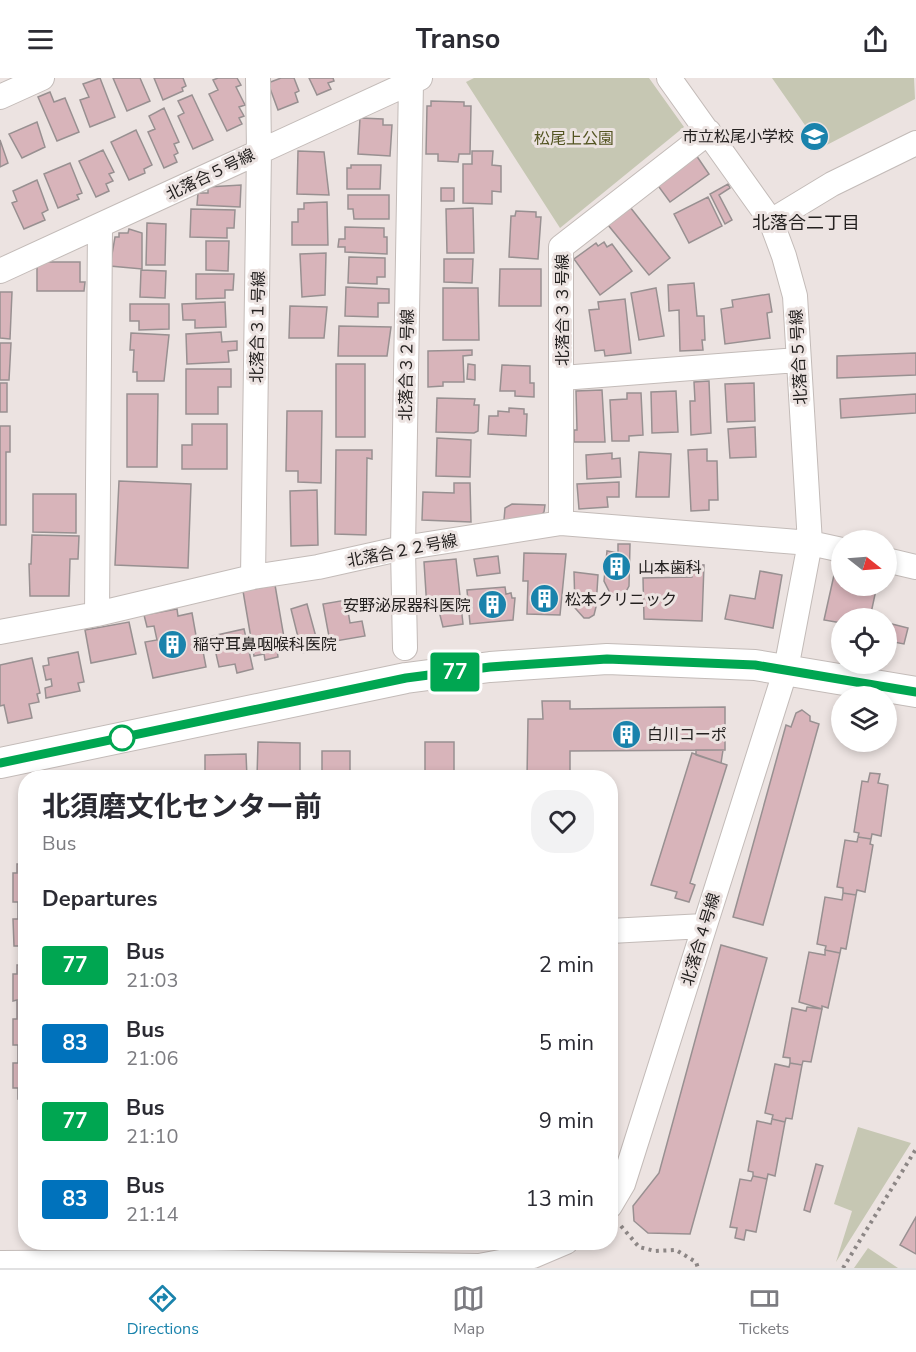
<!DOCTYPE html>
<meta charset="utf-8">
<style>
:root{--surface:#fff;--page:#f2f2f3;--text:#2b2b33;--muted:#7c7c81;--line:#e1e1e2;--accent:#1a83ac}
body{margin:0;font-family:"Nunito Sans","Noto Sans JP",sans-serif;background:var(--page);color:var(--text);height:100vh;display:flex;flex-direction:column;font-size:22px;white-space:nowrap}
*{box-sizing:border-box;margin:0}
p{font-size:20px;color:var(--muted)}
.icon{flex:none;width:33px;height:33px;fill:none;stroke:currentColor;stroke-width:2;stroke-linecap:round;stroke-linejoin:round}
.map{position:relative;flex:1;overflow:hidden}
.sheet{position:absolute;left:18px;top:692px;width:600px;height:480px;display:flex;flex-direction:column;background:var(--surface);border-radius:24px;box-shadow:0 3px 9px #0003}
.sheet>*{flex:none}
.badge{padding:0 12px;border-radius:4px;font-size:21px;line-height:39px}
.needle{width:39px;rotate:107deg}
.controls{position:absolute;left:831px;top:452px;display:grid;gap:12px}
.controls a{display:grid;place-items:center;width:66px;height:66px;border-radius:50%;background:var(--surface);box-shadow:0 3px 9px #0003;font-size:30px}
.map>.badge{position:absolute;translate:-50% -50%;box-shadow:0 0 0 3px #fff}
h2{padding:0 24px;font-size:22px;line-height:54px}
.round{display:grid;place-items:center;flex:none;width:63px;height:63px;border-radius:24px;background:var(--page)}
.overview{display:flex;align-items:center;justify-content:space-between;height:102px;padding:0 24px}
h1{font-size:28px;font-weight:700;line-height:45px}
ul{padding:0;list-style:none}
li{display:flex;align-items:center;gap:18px;height:78px;padding:0 24px}
li div{flex:1}
li b{display:block;font-size:22px}
li em{font-style:normal}
li .badge{min-width:66px;font-weight:700;text-align:center}
header{display:flex;justify-content:space-between;align-items:center;height:78px;padding:0 24px;background:var(--surface);font-size:27px;font-weight:700}
.tabs{display:flex;justify-content:space-around;align-items:center;height:84px;border-top:2px solid var(--line);background:var(--surface);font-size:16px;color:var(--muted)}
.tabs a{display:grid;justify-items:center;gap:3px}
.tabs .active{color:var(--accent)}
.map>svg:first-child{display:block}
.green{fill:#c6c7b3}
.building{fill:#d8b4ba;stroke:#989091;stroke-width:1.5}
.lines{fill:none;stroke-linecap:round;stroke-linejoin:round}
.minor-casing{stroke:#c3bbb8;stroke-width:26}
.tertiary-casing{stroke:#c3bbb8;stroke-width:32}
.path{stroke:#8c8685;stroke-width:4;stroke-dasharray:3 4.5;stroke-linecap:butt}
.minor{stroke:#fff;stroke-width:24}
.tertiary{stroke:#fff;stroke-width:30}
.line-casing{stroke:#fff;stroke-width:14}
.line{stroke:#00a651;stroke-width:9}
.stop-dot{fill:#fff;stroke:#00a651;stroke-width:3}
.labels{text-anchor:middle;stroke-width:6;stroke-linejoin:round;paint-order:stroke}
.poi-label{font-size:16px;fill:#242120;stroke:#ece3e1;text-anchor:start}
.park-label{font-size:16px;fill:#535421;stroke:#ece3e1}
.street-label{font-size:16px;fill:#242120;stroke:#ece3e1}
.neighbourhood-label{font-size:18px;fill:#242120;stroke:#ece3e1}
</style>
<header><svg class="icon" aria-label="menu" viewBox="0 0 24 24"><path d="M4 6h16M4 12h16M4 18h16"/></svg>Transo<svg class="icon" aria-label="share" viewBox="0 0 24 24"><path d="M12 15V3M7 8l5-5 5 5M5 13v7h14v-7"/></svg></header>
<div class="map">
<svg width="916" height="1190" viewBox="0 0 916 1190">
<rect width="100%" height="100%" fill="#ece3e1"/>
<path class="green" d="M474,0H649L684,49L560,150L466,4Z
M772,0H914L915,21L821,70Z
M858,1049L911,1065L836,1184L852,1133L834,1126Z
M868,1170L898,1190H854Z"/>
<path class="building" d="M100,0L115,39L90,49L80,22L89,19L83,6Z
M113,0H140L150,23L127,33Z
M154,0H183L186,8L182,10L183,13L163,22Z
M218,0H237L241,7L236,9L245,27L239,29L244,38L239,40L242,46L227,53L209,16L218,12L213,2Z
M281,0H294L299,13L295,15L298,24L278,32L268,5Z
M309,0H333L334,3L328,5L331,11L317,17Z
M50,14L54,24L65,20L79,54L57,63L38,19Z
M192,17L213,62L193,71L178,38L184,35L178,23Z
M431,23L464,24V28H471L470,76H459L458,84L438,83V76H426L427,28H431Z
M164,30L179,64L174,66L178,75L174,77L177,84L164,90L148,54L155,51L149,38Z
M360,40L383,41V47H392L390,78L358,76Z
M37,44L45,69L22,80L9,56Z
M136,52L152,87L144,91L145,95L129,102L111,64Z
M0,62L8,85L0,89Z
M103,72L114,94L109,96L113,103L106,106L109,113L96,119L79,83Z
M298,73L324,74L329,117L297,116Z
M472,73H493L492,87L501,88V114L492,113V126L463,125V86H472Z
M696,77L709,96L670,124L656,105Z
M70,85L82,115L77,117L79,121L58,130L44,96Z
M351,87H381L380,111H347V90H351Z
M37,102L48,132L42,135L45,142L24,151L12,125L17,123L13,113Z
M728,106L730,110L719,117L732,142L725,146L710,116Z
M241,107L240,129L197,127L198,115H208V109Z
M441,110H454V123H441Z
M348,117H389V141H354L353,131H348Z
M708,119L722,148L689,165L674,136Z
M327,124L328,167H292V144H298V131H304V125Z
M630,129L670,180L649,197L608,147Z
M473,130L474,175H447L446,131Z
M191,131L235,132L234,150H227V160L190,159Z
M516,133L536,134V139H541L538,181L509,179L511,138H515Z
M147,145L166,146L165,187H146Z
M345,149L384,150V159H387V176L345,174V169H338L339,161H345Z
M129,151L142,155V191L110,188L115,159H119V155H128Z
M206,163H229L228,193L206,192Z
M604,164L607,169L612,166L632,193L600,217L574,181L596,165L598,168Z
M326,175L325,217L302,219L300,176Z
M349,179L385,180V199H377V206L348,205Z
M444,181H473L472,205L444,204Z
M37,184H80V204H85L84,213H37Z
M500,191H541V228H499Z
M141,192L166,193L165,220L140,219Z
M196,196H234L233,212H225V220L196,221Z
M694,205L697,238H704L705,262H702L703,272L680,273L679,232L669,233L668,207Z
M346,209L389,211V225H378V239L345,238Z
M443,210H478L479,262H443Z
M656,210L664,258L639,262L631,215Z
M0,214H12L10,261L0,260Z
M769,216L772,234L767,235L770,260L725,266L721,231L733,229L732,222Z
M625,221L631,275L605,278L604,272L595,273L589,232L599,231L598,224Z
M225,224L226,249L195,250V242H183L182,226Z
M130,226H169V251L139,252V243H130Z
M290,228L327,229L324,260H289Z
M339,248L391,249L387,278H338Z
M221,254L222,264L237,263V272L228,273L229,284L187,286L186,256Z
M131,255L169,257L164,303H137V294H133L134,272H130Z
M0,265H11L9,302H0Z
M472,272V277L463,278L464,304H443V308L428,309V273Z
M916,275V297L837,300V278Z
M336,286H365V359H336Z
M468,286L475,287V302L467,301Z
M502,287L530,288V305H534V319L515,318V313H500Z
M186,291H231V309H218V336H186Z
M709,303L711,355L691,357L690,323H695L694,304Z
M0,305H7V334H0Z
M754,305L755,343L727,344L725,306Z
M602,312L605,364H574V352H577L576,313Z
M676,313L678,354L652,355L651,314Z
M627,315H641L643,357L629,358V363H612L610,322L627,321Z
M127,316H158L157,389H127Z
M916,316V335L841,340L840,321Z
M437,320L475,321L474,327H479L478,353L474,355L436,354Z
M509,330L524,331V336H527L526,358L488,356L489,338H498V333L509,334Z
M287,333H322L321,405L298,404V393H286Z
M192,346H227V391H182V367H192Z
M0,348H10V374H6V447H0Z
M755,349L756,379L730,380L728,351Z
M437,360L471,362L470,399L436,398Z
M707,371V383H717L718,422H709V432L691,433L688,372Z
M336,372H372V381L367,380L366,457L335,456Z
M639,374L671,376L669,419H636Z
M612,375V381L620,380L621,399L587,401L586,377Z
M119,403L191,406L188,490L115,487Z
M619,404V419H607L608,429L579,431L577,406Z
M454,405H470L471,444L422,442L423,414L454,415Z
M317,412L318,467L291,468L290,413Z
M33,416H76V455L33,454Z
M512,426L545,427L544,434L536,443L504,442L505,430Z
M32,457L79,458L78,481H70L69,518H30L29,486H31Z
M618,466H630L629,508L623,519H618L611,517L604,503L607,473L618,475Z
M524,475L566,476L560,537L527,536L528,503H523Z
M498,478L500,495L477,498L474,481Z
M456,481L463,546L443,549L438,529L427,531L424,484Z
M693,486L704,487L702,543L644,541L643,500L692,499Z
M760,493L782,497L773,550L725,541L730,517L755,521Z
M574,494L598,497L596,529L594,537L589,540H584L575,530Z
M834,497L842,499V507H877L870,540H842V545L824,542Z
M275,507L286,571L277,572L278,579L265,582L264,576L254,578L243,513Z
M505,509L506,516L511,515L512,520H515L513,542L470,546L467,512Z
M346,522L350,545L362,543L365,558L330,564L323,526Z
M307,526L319,570L302,575L291,531Z
M177,531L178,538L192,535L198,569L202,568L206,589L153,600L145,564L157,562L154,548L147,549L144,537Z
M129,544L136,576L91,585L85,552Z
M892,546L908,550L904,566L888,563Z
M244,551L253,591L237,595L235,586L219,589L212,558Z
M78,574L84,604L78,605L80,613L46,620L45,610L52,608L51,601L46,602L43,588L49,587L48,580Z
M32,580L40,615L37,616L39,624L29,626L32,640L8,645L4,627L0,628V587Z
M542,623H570V631L725,629V672L570,673V699H527L528,641H543Z
M802,632L810,638V643L819,646L763,847L733,839L786,647L791,649L796,635Z
M258,664L300,665V699H257Z
M425,664H454V699H425Z
M696,672H723L721,685L696,677Z
M322,673H350V699H322Z
M692,675L727,687L690,805L695,807L689,824L675,820L677,814L651,807Z
M246,676L247,699H205V677Z
M870,695L880,696L878,705L888,707L881,758L872,756L871,761L858,759L859,755L854,754L862,703L868,704Z
M858,759L871,761L870,766L873,767L865,814L857,812L856,817L843,815V810L837,809L845,762L857,764Z
M610,771H616V794H610Z
M17,786H26V876H19V868H14L13,841H18V824H13V795H17Z
M843,815L856,817L846,871L841,870L840,875L825,872L826,868L817,866L825,819L842,822Z
M721,867L767,880L690,1156L648,1155L634,1143L633,1128L659,1095Z
M825,872L840,875L828,930L822,928V931L799,924L809,874L825,877Z
M17,887H26V1021H18V1010H13V985H18V967H13V941H17V922L13,923V896H17Z
M807,929L822,931L811,984L803,983L802,987L790,985V980L783,979L792,930L806,933Z
M790,985L802,987L792,1041L786,1040L785,1044L772,1041L773,1037L765,1035L775,986L789,989Z
M772,1041L785,1044L775,1098L768,1096L767,1101L753,1098V1094L748,1093L757,1043L771,1046Z
M816,1086L823,1088L810,1134L804,1132Z
M753,1098L767,1101L756,1154L746,1152L744,1162L735,1160L737,1150L730,1149L740,1101L751,1103Z
M916,1139V1176L900,1167Z
M235,1164H270V1171H235Z"/>
<g class="lines">
<defs>
<path id="minor" d="M0,19L42,0
M771,143L832,106L916,65
M0,193L420,0
M562,300L797,282
M561,445V169L709,54
M886,482L916,489
M253,499L259,73L258,0
M97,536L100,149
M0,554L97,536L253,499L318,489L403,470L561,445L810,465L842,472
M405,570L403,470L411,4
M610,853L704,848
M610,1128L623,1106L786,591L810,465L795,218L784,178L771,143L669,0
M0,1185L206,1184L479,1188L533,1178L566,1164"/>
<path id="tertiary" d="M0,685L406,600L490,589L607,581L755,587L916,614"/>
</defs>
<use href="#minor" class="minor-casing"/>
<use href="#tertiary" class="tertiary-casing"/>
<path class="path" d="M621,1148L639,1169L655,1173L676,1172L696,1184L698,1190
M843,1190L916,1071"/>
<use href="#minor" class="minor"/>
<use href="#tertiary" class="tertiary"/>
</g>
<g class="lines">
<defs>
<path id="line" d="M0,685L406,600L490,589L607,581L755,587L916,614"/>
</defs>
<use href="#line" class="line-casing"/>
<use href="#line" class="line"/>
</g>
<defs>
<symbol id="school-disc" viewBox="-11 -11 22 22"><circle r="9.5" fill="#1a83ac" stroke="#ece3e1"/><path d="M0-5L7-2L0 1L-7-2ZM-4 1L0 2.5L4 1V4Q0 6-4 4Z" fill="#fff"/></symbol>
<symbol id="building-disc" viewBox="-11 -11 22 22"><circle r="9.5" fill="#1a83ac" stroke="#ece3e1"/><path d="M-4-6H4V6H1V3H-1V6H-4ZM-2.5-4.3h1.7v1.8h-1.7ZM.8-4.3h1.7v1.8H.8ZM-2.5-1h1.7V.8h-1.7ZM.8-1h1.7V.8H.8Z" fill="#fff"/></symbol>
</defs>
<g fill-rule="evenodd">
<use href="#school-disc" x="798" y="42" width="33" height="33"/>
<use href="#building-disc" x="600" y="472" width="33" height="33"/>
<use href="#building-disc" x="528" y="504" width="33" height="33"/>
<use href="#building-disc" x="476" y="510" width="33" height="33"/>
<use href="#building-disc" x="156" y="550" width="33" height="33"/>
<use href="#building-disc" x="610" y="640" width="33" height="33"/>
</g>
<circle class="stop-dot" cx="122" cy="660" r="12"/>
<g class="labels">
<g class="poi-label">
<text x="794" y="64" text-anchor="end">市立松尾小学校</text>
<text x="638" y="495">山本歯科</text>
<text x="565" y="527">松本クリニック</text>
<text x="471" y="533" text-anchor="end">安野泌尿器科医院</text>
<text x="193" y="572">稲守耳鼻咽喉科医院</text>
<text x="647" y="662">白川コーポ</text>
</g>
<g class="park-label">
<text x="574" y="66">松尾上公園</text>
</g>
<g class="street-label">
<text transform="translate(210 96) rotate(-26)" y="6">北落合５号線</text>
<text transform="translate(562 232) rotate(-90)" y="6">北落合３３号線</text>
<text transform="translate(257 249) rotate(-89)" y="6">北落合３１号線</text>
<text transform="translate(798 279) rotate(-93)" y="6">北落合５号線</text>
<text transform="translate(406 287) rotate(-89)" y="6">北落合３２号線</text>
<text transform="translate(402 472) rotate(-11)" y="6">北落合２２号線</text>
<text transform="translate(700 861) rotate(-73)" y="6">北落合４号線</text>
</g>
<g class="neighbourhood-label">
<text x="806" y="151">北落合二丁目</text>
</g>
</g>
</svg>
<div class="controls">
<a><svg class="needle" viewBox="-14 -14 28 28"><path d="M0-13l5 13h-10z" fill="#e53935"/><path d="M0 13l5-13h-10z" fill="#7c7c81"/></svg></a>
<a><svg class="icon" aria-label="locate" viewBox="0 0 24 24"><circle cx="12" cy="12" r="6"/><path d="M12 2v4M12 18v4M2 12h4M18 12h4"/></svg></a>
<a><svg class="icon" aria-label="layers" viewBox="0 0 24 24"><path d="M12 4l9 5-9 5-9-5zM3 14l9 5 9-5"/></svg></a>
</div>
<b class="badge" style="left:455px;top:594px;background:#00a651;color:#fff">77</b>
<section class="sheet">
<div class="overview"><div><h1>北須磨文化センター前</h1><p>Bus</p></div><a class="round"><svg class="icon" aria-label="heart" viewBox="0 0 24 24"><path d="M12 20l-8-8c-3-5 5-10 8-4 3-6 11-1 8 4z"/></svg></a></div>
<h2>Departures</h2>
<ul>
<li><span class="badge" style="background:#00a651;color:#fff">77</span><div><b>Bus</b><p>21:03</p></div><em>2 min</em></li>
<li><span class="badge" style="background:#0072bc;color:#fff">83</span><div><b>Bus</b><p>21:06</p></div><em>5 min</em></li>
<li><span class="badge" style="background:#00a651;color:#fff">77</span><div><b>Bus</b><p>21:10</p></div><em>9 min</em></li>
<li><span class="badge" style="background:#0072bc;color:#fff">83</span><div><b>Bus</b><p>21:14</p></div><em>13 min</em></li>
</ul>
</section>
</div>
<nav class="tabs">
<a class="active"><svg class="icon" aria-label="directions" viewBox="0 0 24 24"><path d="M12 3l9 9-9 9-9-9zM9 14v-3h6M13 9l2 2-2 2"/></svg>Directions</a>
<a><svg class="icon" aria-label="map" viewBox="0 0 24 24"><path d="M3 6l6-2 6 2 6-2v14l-6 2-6-2-6 2zM9 4v14M15 6v14"/></svg>Map</a>
<a><svg class="icon" aria-label="tickets" viewBox="0 0 24 24"><path d="M3 7h18v10H3zM15 7v10"/></svg>Tickets</a>
</nav>
